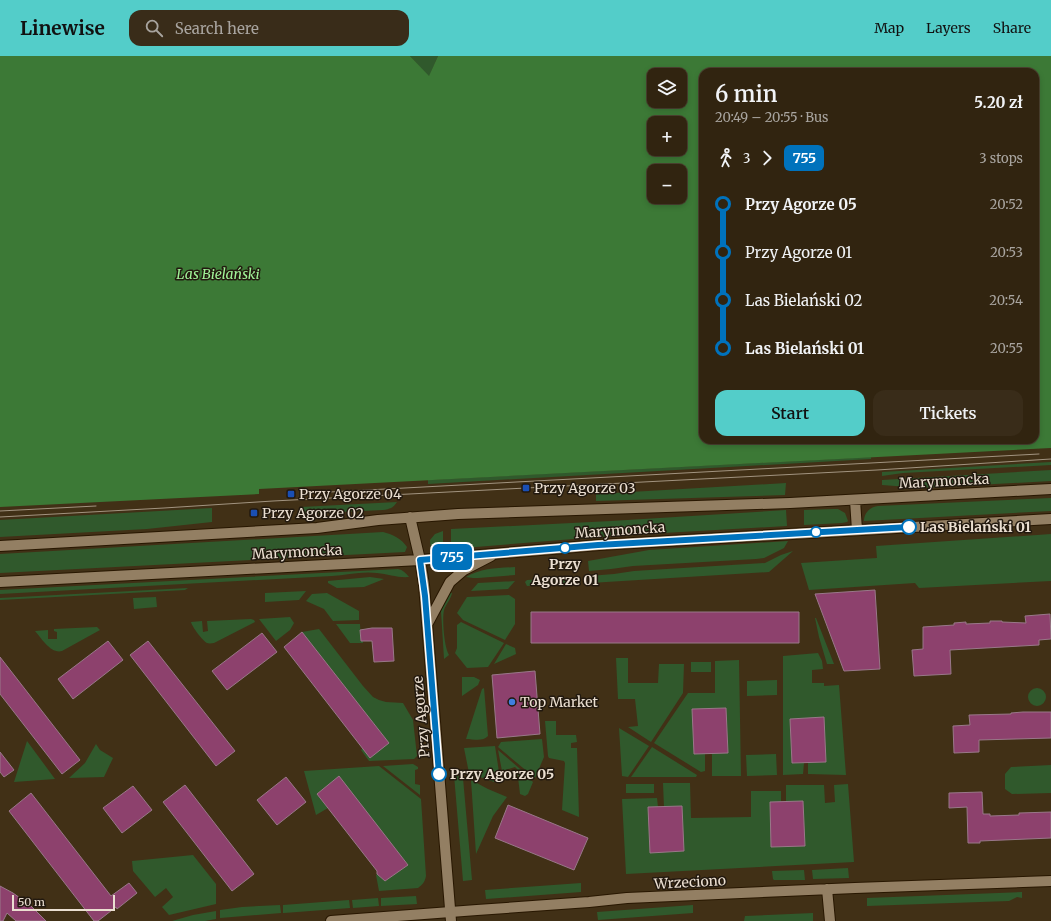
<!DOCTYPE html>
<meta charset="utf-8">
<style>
:root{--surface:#312410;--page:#392c19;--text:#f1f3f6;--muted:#a8a49f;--line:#4c4130;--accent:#53cdc9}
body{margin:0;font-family:Merriweather,serif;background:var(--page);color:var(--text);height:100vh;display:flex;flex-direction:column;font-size:15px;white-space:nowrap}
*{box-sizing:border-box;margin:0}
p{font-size:13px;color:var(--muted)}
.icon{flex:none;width:22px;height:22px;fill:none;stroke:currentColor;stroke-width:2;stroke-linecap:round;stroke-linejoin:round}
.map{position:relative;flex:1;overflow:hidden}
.sheet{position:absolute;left:699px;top:12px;width:340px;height:376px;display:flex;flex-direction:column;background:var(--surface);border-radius:12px;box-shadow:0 2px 6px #0003,0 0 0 1px var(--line)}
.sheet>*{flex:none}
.badge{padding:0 8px;border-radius:6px;font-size:14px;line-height:26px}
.buttons{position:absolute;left:647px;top:12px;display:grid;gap:8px}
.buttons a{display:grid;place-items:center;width:40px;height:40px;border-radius:8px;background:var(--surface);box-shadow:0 2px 6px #0003,0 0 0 1px var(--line);font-size:20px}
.scale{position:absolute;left:12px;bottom:10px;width:103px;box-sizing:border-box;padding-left:4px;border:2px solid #ebdfd1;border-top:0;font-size:11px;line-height:14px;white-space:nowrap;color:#ebdfd1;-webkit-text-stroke:3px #22190f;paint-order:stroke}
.map>.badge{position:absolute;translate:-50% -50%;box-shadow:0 0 0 2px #fff}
.legs{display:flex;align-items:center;gap:6px;height:44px;padding:0 16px;font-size:13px}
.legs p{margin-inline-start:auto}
.summary{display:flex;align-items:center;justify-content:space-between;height:68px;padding:0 16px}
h1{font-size:22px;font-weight:600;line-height:30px}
.cta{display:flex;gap:8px;margin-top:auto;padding:8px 16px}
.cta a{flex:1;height:46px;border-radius:12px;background:var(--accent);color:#111;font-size:16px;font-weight:600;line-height:46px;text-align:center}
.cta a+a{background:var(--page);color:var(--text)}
ul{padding:0 16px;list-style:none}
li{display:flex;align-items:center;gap:14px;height:48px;font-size:15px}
li i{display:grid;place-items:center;width:6px;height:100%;margin:0 5px;background:currentColor}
li i::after{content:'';width:10px;height:10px;margin:-5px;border:3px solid;border-radius:50%;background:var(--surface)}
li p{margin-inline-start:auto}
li:first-child i{background:linear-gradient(#0000 50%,currentColor 0)}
li:last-child i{background:linear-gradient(currentColor 50%,#0000 0)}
header{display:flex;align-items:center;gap:24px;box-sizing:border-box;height:56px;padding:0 20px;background:var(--accent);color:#111}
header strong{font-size:19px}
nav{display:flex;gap:22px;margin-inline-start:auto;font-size:14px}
.search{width:280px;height:36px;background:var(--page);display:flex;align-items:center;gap:10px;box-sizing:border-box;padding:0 14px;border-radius:12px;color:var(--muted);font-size:15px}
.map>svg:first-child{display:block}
.green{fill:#30592c}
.forest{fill:#3c7936;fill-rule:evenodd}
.building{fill:#8d416d;stroke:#997889}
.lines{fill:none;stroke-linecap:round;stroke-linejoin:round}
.street-casing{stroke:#281700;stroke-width:12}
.secondary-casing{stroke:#281700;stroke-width:12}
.street{stroke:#937f63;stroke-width:10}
.secondary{stroke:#937f63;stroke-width:10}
.tram{stroke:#a29480;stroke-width:1}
.line-1-casing{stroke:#fff;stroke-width:9}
.line-1{stroke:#0072bc;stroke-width:6}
.transit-dot{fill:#1a4fb4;stroke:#22190f;stroke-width:1.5}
.stop-1-dot{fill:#fff;stroke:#0072bc;stroke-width:2}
.shop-dot{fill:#3f7fe0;stroke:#22190f;stroke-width:1.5}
.labels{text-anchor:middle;stroke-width:3;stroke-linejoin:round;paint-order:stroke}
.park-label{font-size:14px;font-style:italic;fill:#a0f397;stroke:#22190f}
.street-label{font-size:14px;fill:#ebdfd1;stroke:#22190f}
.poi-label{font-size:14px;fill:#ebdfd1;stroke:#22190f;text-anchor:start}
.stop-label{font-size:14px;font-weight:bold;fill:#ebdfd1;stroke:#22190f;text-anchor:start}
</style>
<header>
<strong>Linewise</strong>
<div class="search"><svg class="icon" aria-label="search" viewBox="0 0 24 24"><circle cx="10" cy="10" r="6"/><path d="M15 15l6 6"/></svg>Search here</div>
<nav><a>Map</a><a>Layers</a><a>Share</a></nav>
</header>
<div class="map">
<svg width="1051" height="865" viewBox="0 0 1051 865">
<rect width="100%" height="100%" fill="#413016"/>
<path class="green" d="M410,0H438L429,21Z
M871,401V403L428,428V424Z
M1051,406V409L903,417L882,420V416Z
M1051,414V425L921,432L882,429V424Z
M786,427L785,439L596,445V438Z
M1051,442V455L864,465C864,457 870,451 878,450Z
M397,446C393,452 390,453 383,454L301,458V451Z
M212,452V466L147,473L0,481V464Z
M833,453H838L845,457L848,465L847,466L842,467L804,469V454Z
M786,454L787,470L611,480L451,493V473L611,465Z
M443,475V494C434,495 430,494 430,484L435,478Z
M383,476C392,478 402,483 407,491L405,496L0,517V498Z
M1051,478V525L919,532L915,527L809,534L801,507L877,502L876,490Z
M788,485L784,492L764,502L756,503L633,510L611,513L589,515L588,505L649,494Z
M793,495L769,516L590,527L589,520L614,518L634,515L765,507L781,499Z
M515,511V519L478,522H473L466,521C481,512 498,512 515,511Z
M398,513C403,514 406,517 409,521C398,522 388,518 377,517C362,515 346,519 332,520L0,538V534Z
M370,521L384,523L364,531L337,532L328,527V525Z
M580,521L581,526L527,530L525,526L527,524Z
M515,525L508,533L471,535L478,527Z
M188,532L185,534L0,544V542Z
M306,535L299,544L265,546V537Z
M449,536L452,537C451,543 446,548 444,554C442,563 444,591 449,599L444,603L441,555Z
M327,537L359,555V564L333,565L324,553L306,545L312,538Z
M509,539L515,543V568L505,584L463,564L457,557L467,541Z
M156,541L157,551L134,553L133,542Z
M290,561L294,567L290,574L276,585L259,563Z
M815,562H816L834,608H827L819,581Z
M251,563L254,564L255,566L214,587C212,587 210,588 207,587C203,585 192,571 191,566L202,565L203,576L208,575L207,565Z
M461,566L504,587L488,611L467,612L455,597L457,592V569Z
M336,568H360L361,585H363V587H350Z
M97,571L100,574L62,595C51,598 42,583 35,575L48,574V583H57V576L54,575V573Z
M319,573L363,630L373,641L379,644L386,646L403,647L413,664L417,700L414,703L369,705L361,694L363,692L389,687L302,576Z
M506,588L515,592L516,598L494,608Z
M818,597L822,605L823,613L812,614V627H824V630L839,629L846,719L808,718V707L826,706L824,662L790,663L792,707H804L803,718L783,719V600Z
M616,602H628V627H658L659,608H684L683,637L651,686L628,671L638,670L635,643H618Z
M739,604L741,720H712V697L728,696L726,652L692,653L705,697V715L701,716L654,687L688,637H715V605Z
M691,606H711V616H691Z
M462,621H474L480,624L478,629L462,640Z
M777,624V639L747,640V625Z
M1028 641a9 9 0 1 1 18 0a9 9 0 1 1-18 0Z
M484,632L488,680C483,686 473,683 466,683L482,633Z
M545,665H556V679H576L577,686L571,687V692H577L579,761L562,754L565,707L564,705L549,702L548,700Z
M619,672L649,690L628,721L622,720Z
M542,683L544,701L535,722L498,691L501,686Z
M27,685L55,723L14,726Z
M96,688L100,694L113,702L104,721L69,722L85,707Z
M495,690L499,716L494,726L469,717L464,692Z
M652,691L697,719L696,721H631Z
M498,694L519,712L533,726L528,738L525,740L520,738L517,713L515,711L502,715Z
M776,698L777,719L747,720L746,699Z
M413,708L418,711V713L415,714V728L420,729V739L383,710Z
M1051,709V737L1012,738L1005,733V718L1011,711Z
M379,710L421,743L426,820C425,826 422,829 418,832L379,835L376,819L377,818L385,825L408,809L339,721L317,738L328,752L316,759L304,715Z
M454,719L463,722L472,824L463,825Z
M471,724L488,733L507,741L493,760L476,798Z
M663,727H690L691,762L751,761V735H781V746H770L772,791L805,790L803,745L786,746V729H824L825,747L835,746L834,729L848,728L854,806L626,818L622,743L657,742L658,751H648L650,796L684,795L682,750L664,751Z
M626,728H654V737H626Z
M193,799L216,828V848L169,859L162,851L173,841L166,832L155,841L133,815L132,805Z
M848,812L849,822L813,823L812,814Z
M804,814L805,824H774L773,823L772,815Z
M581,827V836L486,843L485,834Z
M1022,836V842L1017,841L1009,845L867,850V842Z
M416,840L417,848L381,850V842Z
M378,842L379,850L353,852L352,844Z
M349,844L350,852L284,857H283V849Z
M280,849L281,857L220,862V854L242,851Z
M693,849V857L598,864L597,856Z
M216,855V863L205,865H172L193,859Z
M813,857V865H744L745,860Z"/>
<path class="forest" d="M0,0H410L429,20L438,0H1051V392L259,433V438L0,451ZM703,16H1035V384H703ZM654,19H680V45H654ZM654,67H680V93H654ZM654,115H680V141H654Z"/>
<path class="building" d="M875,534L880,613L844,615L815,538Z
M531,556H799V587H531Z
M1050,558L1051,583L1039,584V589L950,594L951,618L914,620L912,594L923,593V571L954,569V567L966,566V568L990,567V565H1002V566L1026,567L1025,560Z
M372,572H392L394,605L374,606L372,585H361L360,574Z
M302,576L389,687L370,702L284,591Z
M262,577L277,596L227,634L212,615Z
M108,585L123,604L73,643L58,623Z
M148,585L235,695L216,710L130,599Z
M0,601L80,704L62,718L0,638Z
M535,615L540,678L497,682L492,619Z
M726,652L728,697L694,698L692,653Z
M1023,656H1051V682L979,684V696L954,697L953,670L970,669L969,659L1011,658V657Z
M824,661L826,706L792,707L790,663Z
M0,696L14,714L4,721L0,716Z
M339,720L408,809L385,825L377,818V815L317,738Z
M286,721L306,746L277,769L257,744Z
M185,729L254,818L232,835L163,746Z
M133,730L152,754L122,777L103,752Z
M982,736L983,758H990V760L1019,759V757L1051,756V782L980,785V787H968L967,751L949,752V737Z
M31,737L111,840L129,827L137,837L117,853L116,851L98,865H94L9,755Z
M803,745L805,790L771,791L770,746Z
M508,749L588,782L574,814L495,782Z
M682,750L684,795L650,797L648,751Z
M0,830L13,837L30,849L46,865H16L7,857L3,865H0Z"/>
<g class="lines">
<defs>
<path id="street" d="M827,833L830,865
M331,865L477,854L589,846L627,842L855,832L1051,825"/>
<path id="secondary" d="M855,444L857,474
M410,461L420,504L424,529L451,865
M0,490L317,472L378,464L458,458L790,447L1051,433
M0,526L420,504L599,489L1051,463
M428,567L450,526L464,514L491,500"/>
</defs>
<use href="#street" class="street-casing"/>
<use href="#secondary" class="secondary-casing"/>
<use href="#street" class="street"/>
<use href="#secondary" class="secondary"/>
<path class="tram" d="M330,436L1039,398
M0,455L96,450
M0,461L164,452L273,445L877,414L1051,403"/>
</g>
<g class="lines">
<defs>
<path id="line-1" d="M439,718L425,540L420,504L598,489L909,471"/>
</defs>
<use href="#line-1" class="line-1-casing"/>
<use href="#line-1" class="line-1"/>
</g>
<g class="transit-dot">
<rect x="522" y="428" width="8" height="8" rx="2"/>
<rect x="287" y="434" width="8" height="8" rx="2"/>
<rect x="250" y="453" width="8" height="8" rx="2"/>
</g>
<g class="stop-1-dot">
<circle cx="909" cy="471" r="7"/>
<circle cx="816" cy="476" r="5"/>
<circle cx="565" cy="492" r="5"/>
<circle cx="439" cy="718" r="7"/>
</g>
<circle class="shop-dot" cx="512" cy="646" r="4"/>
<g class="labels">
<g class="park-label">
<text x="218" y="223">Las Bielański</text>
</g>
<g class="street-label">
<text transform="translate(944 425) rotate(-3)" y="5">Marymoncka</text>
<text transform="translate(620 474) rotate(-4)" y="5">Marymoncka</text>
<text transform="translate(297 496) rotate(-3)" y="5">Marymoncka</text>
<text transform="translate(421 661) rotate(-95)" y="5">Przy Agorze</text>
<text transform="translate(690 826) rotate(-3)" y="5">Wrzeciono</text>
</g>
<g class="poi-label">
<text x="534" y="437">Przy Agorze 03</text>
<text x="299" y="443">Przy Agorze 04</text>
<text x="262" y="462">Przy Agorze 02</text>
<text x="520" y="651">Top Market</text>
</g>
<g class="stop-label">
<text x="920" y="476">Las Bielański 01</text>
<text x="565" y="513" text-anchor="middle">Przy<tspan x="565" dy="16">Agorze 01</tspan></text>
<text x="450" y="723">Przy Agorze 05</text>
</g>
</g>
</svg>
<div class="buttons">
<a><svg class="icon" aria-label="layers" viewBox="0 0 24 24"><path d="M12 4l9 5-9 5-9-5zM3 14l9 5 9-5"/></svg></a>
<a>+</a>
<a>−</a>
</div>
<div class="scale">50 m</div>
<b class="badge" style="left:452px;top:501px;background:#0072bc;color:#fff">755</b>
<section class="sheet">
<div class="summary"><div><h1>6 min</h1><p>20:49 – 20:55 · Bus</p></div><b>5.20 zł</b></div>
<div class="legs"><svg class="icon" aria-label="walk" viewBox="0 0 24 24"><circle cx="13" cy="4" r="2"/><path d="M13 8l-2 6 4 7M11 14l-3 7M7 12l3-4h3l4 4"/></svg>3<svg class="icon" aria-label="forward" viewBox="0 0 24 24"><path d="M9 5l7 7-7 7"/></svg><b class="badge" style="background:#0072bc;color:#fff">755</b><p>3 stops</p></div>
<ul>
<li><i style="color:#0072bc"></i><b>Przy Agorze 05</b><p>20:52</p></li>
<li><i style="color:#0072bc"></i><span>Przy Agorze 01</span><p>20:53</p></li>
<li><i style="color:#0072bc"></i><span>Las Bielański 02</span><p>20:54</p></li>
<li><i style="color:#0072bc"></i><b>Las Bielański 01</b><p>20:55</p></li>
</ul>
<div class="cta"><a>Start</a><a>Tickets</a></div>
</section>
</div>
